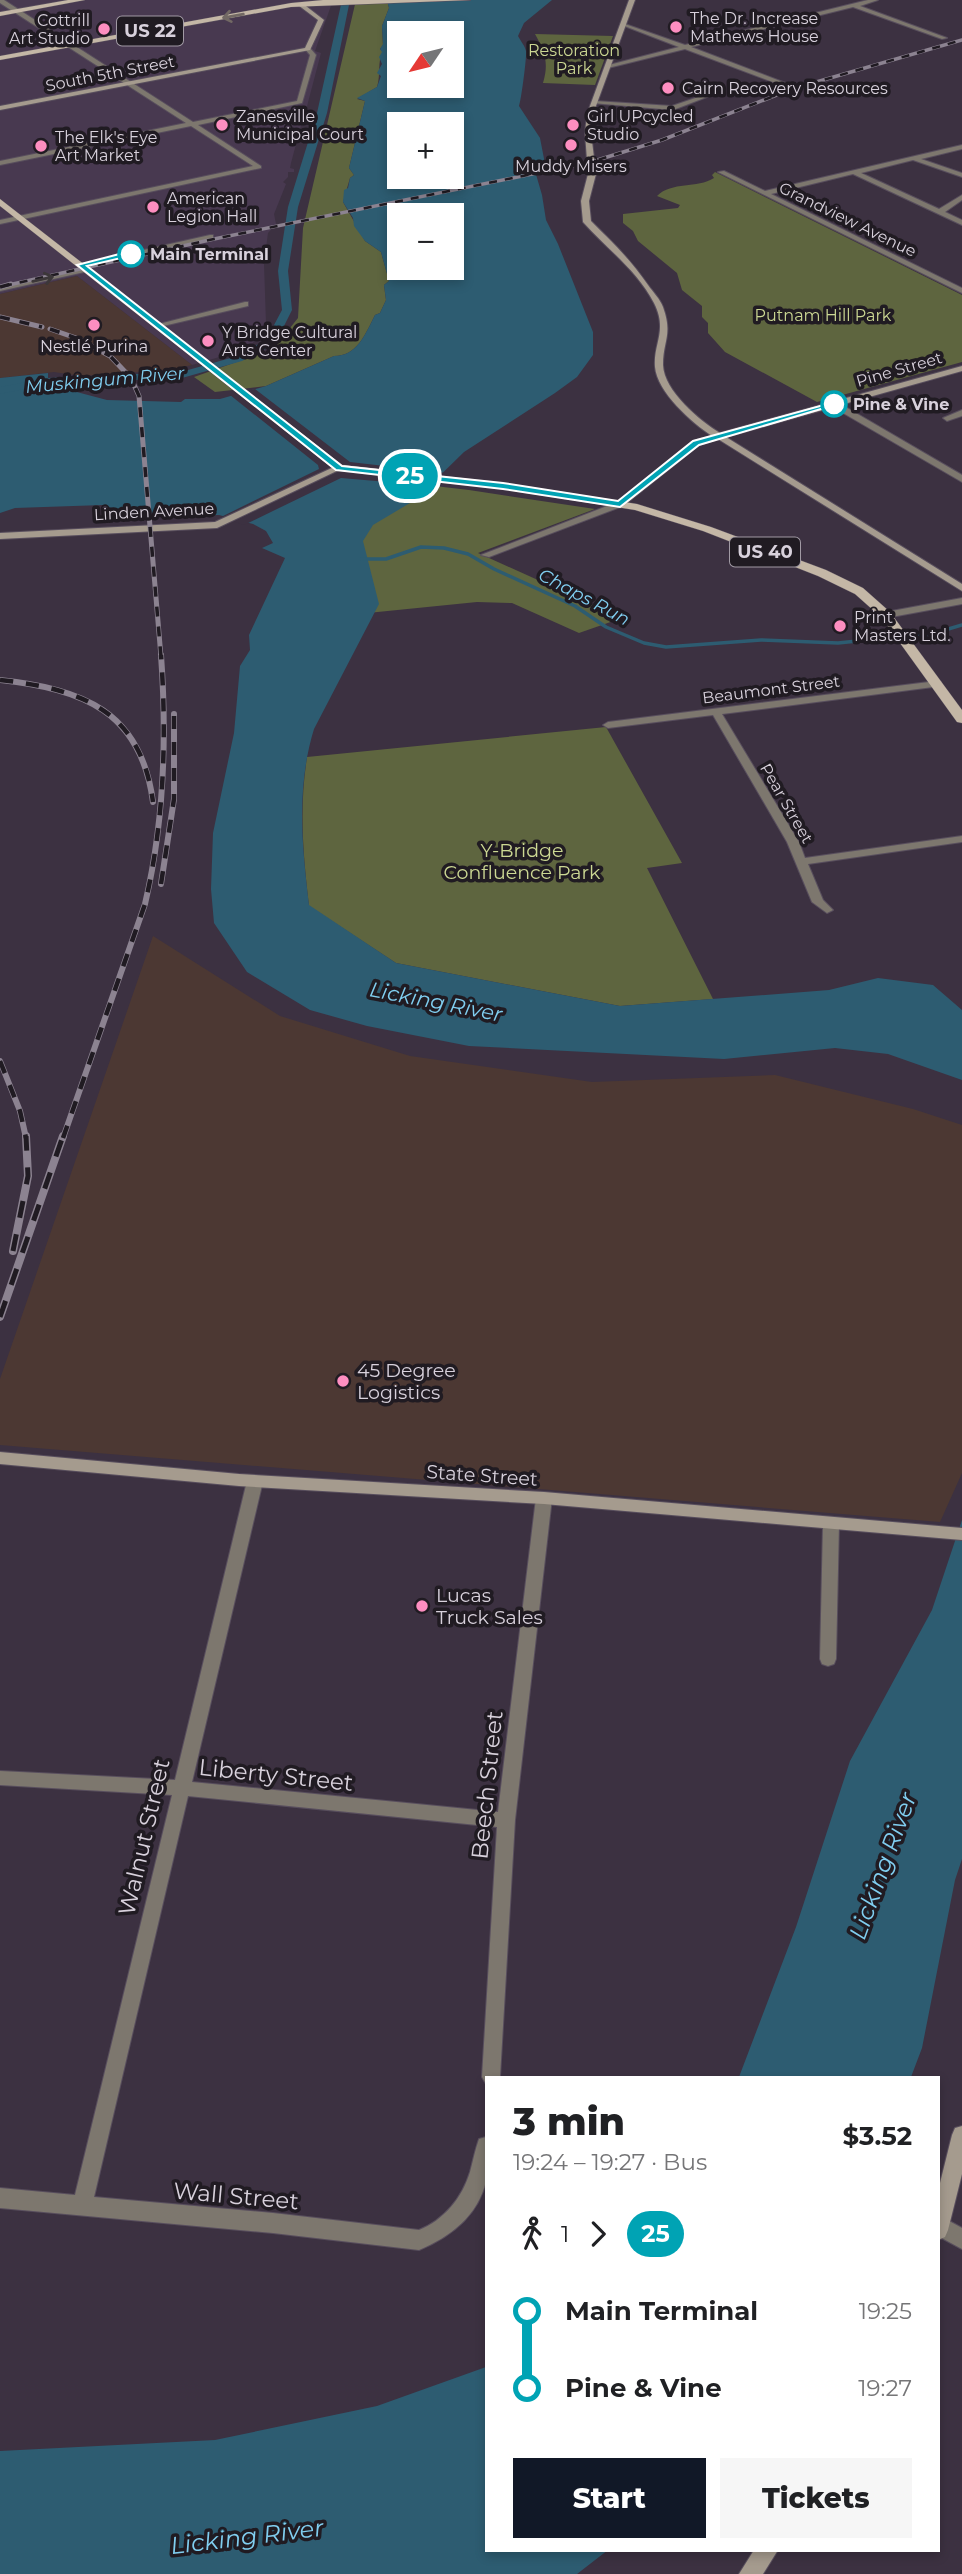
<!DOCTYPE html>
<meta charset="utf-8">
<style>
:root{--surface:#fff;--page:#f6f6f6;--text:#202124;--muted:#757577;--accent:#111827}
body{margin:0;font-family:Montserrat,sans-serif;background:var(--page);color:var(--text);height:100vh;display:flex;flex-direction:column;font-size:26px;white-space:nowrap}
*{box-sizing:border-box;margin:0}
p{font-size:23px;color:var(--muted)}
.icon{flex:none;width:38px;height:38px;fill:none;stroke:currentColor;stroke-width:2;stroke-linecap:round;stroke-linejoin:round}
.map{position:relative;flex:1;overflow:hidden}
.details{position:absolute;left:485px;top:2076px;width:455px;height:476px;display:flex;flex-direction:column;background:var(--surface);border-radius:0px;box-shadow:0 4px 10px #0003}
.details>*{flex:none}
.badge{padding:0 14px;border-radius:23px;font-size:24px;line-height:46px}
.needle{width:46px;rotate:235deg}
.controls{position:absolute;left:387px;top:21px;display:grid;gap:14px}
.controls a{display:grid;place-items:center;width:77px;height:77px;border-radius:0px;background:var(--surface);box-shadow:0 4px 10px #0003;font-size:35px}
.map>.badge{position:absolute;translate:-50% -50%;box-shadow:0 0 0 4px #fff}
.legs{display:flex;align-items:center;gap:10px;height:77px;padding:0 28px;font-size:23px}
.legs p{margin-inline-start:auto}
.headline{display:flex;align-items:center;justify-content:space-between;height:119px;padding:0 28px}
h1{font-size:38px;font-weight:800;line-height:52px}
.primary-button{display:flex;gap:14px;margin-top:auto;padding:14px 28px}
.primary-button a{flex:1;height:80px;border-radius:0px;background:var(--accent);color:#fff;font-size:28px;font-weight:800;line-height:80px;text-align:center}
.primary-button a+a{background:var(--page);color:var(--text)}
ul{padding:0 28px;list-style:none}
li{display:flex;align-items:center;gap:24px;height:77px;font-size:26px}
li i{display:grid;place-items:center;width:10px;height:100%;margin:0 9px;background:currentColor}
li i::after{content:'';width:18px;height:18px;margin:-9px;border:5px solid;border-radius:50%;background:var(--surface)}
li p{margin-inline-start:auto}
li:first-child i{background:linear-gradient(#0000 50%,currentColor 0)}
li:last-child i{background:linear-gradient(currentColor 50%,#0000 0)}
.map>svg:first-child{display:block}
.built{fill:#483950}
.industrial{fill:#4c3833}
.green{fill:#5e653f}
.water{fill:#2d5c71;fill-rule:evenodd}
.pier{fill:#3c3141}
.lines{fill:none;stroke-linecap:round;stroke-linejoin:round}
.stream{stroke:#2d5c71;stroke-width:3.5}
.canal{fill:#2d5c71;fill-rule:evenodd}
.street-casing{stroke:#584e5d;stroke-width:2}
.secondary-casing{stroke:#584e5d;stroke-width:2}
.primary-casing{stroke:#584e5d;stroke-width:1}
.street{fill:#7d776e;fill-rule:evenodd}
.secondary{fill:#a59b8e;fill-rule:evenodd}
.primary{fill:#c4b7a6;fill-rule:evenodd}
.rail-far3-casing{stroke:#8c8391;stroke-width:3.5}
.rail-far2-casing{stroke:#8c8391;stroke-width:5}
.rail-far1-casing{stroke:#8c8391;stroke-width:6}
.rail-casing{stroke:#8c8391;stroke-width:8}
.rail-far3{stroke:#201b22;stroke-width:2.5;stroke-dasharray:8;stroke-linecap:butt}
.rail-far2{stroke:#201b22;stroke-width:3.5;stroke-dasharray:10;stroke-linecap:butt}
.rail-far1{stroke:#201b22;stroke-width:4.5;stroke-dasharray:13;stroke-linecap:butt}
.rail{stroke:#201b22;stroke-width:5;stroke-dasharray:17;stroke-linecap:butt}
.oneway{stroke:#726964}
.oneway2{stroke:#3c3739}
.line-1{fill:#00a3b4;stroke:#fff;stroke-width:2}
.poi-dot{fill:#fd8ec0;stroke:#201b22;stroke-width:2.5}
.stop-1-dot{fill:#fff;stroke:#00a3b4;stroke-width:3.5}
.labels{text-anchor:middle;stroke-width:7;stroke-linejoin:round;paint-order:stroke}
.far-poi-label{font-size:16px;fill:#d8d1dc;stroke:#201b22;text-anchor:start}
.far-park-label{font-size:16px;fill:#ccd893;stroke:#201b22}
.far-street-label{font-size:16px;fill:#d8d1dc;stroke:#201b22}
.far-stop-label{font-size:16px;font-weight:bold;fill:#d8d1dc;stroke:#201b22;text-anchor:start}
.shield{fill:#201b22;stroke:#a19aa4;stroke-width:2}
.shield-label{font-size:18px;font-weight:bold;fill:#d8d1dc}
.far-water-label{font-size:18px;font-style:italic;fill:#80cef0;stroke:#201b22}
.park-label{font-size:19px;fill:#ccd893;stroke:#201b22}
.poi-label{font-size:19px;fill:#d8d1dc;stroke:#201b22;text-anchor:start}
.street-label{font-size:19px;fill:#d8d1dc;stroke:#201b22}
.water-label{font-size:21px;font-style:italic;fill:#80cef0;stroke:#201b22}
.near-street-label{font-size:23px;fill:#d8d1dc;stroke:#201b22}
.near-water-label{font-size:24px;font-style:italic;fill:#80cef0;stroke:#201b22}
</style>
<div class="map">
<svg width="962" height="2574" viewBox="0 0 962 2574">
<rect width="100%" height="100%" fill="#3c3141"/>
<path class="built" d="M0,0H333L315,51L321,53L306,110L307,116L303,118L291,163L290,168L294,169V172H288V177L283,182L286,184L274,214L276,224L268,233L265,255L261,257V263L264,264L266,323L255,335L253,343L233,353L192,365L77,276L0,294Z"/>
<path class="industrial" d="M77,276L192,365L169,370L81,376L54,372L0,378V294Z
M153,936L280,1016L410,1056L592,1082L775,1075L913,1109L962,1125V1473L940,1522L0,1445V1379Z"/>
<path class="green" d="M356,0H387L389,8L382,26L383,45L380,49L383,52C377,61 381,75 377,87L357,99L365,101L349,168L354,175L350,178L343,202L365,241L381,252L389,281L384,285L386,300L380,313L375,315C365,335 357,356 334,356L266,386L215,392L194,377L273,349L298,318L303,228Z
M535,34L613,36L595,85L543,83C549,63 545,52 535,34Z
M715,172L962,295V362L817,402L725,352L708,333V323L702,317V306L682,290L677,273L638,241L633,231L623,223V214L678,208L680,205L657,196C672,181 697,189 714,178L712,175Z
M349,476L469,490L595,509L478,553L622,618L579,633L512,603L477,602L308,619Z
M606,727L682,863L647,868L713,999L620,1006L396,963L309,906C303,855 299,808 307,757Z"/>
<path class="water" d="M387,0H552L524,23L518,36C520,40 525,46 526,51C527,56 521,102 519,106L540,138L546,169L535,171L542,195L546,220L558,244L593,332V355L577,377L555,393L464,452L415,500L373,525L363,541L379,604L314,729C296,788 302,846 309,905L396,963L620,1006L829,990L878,978L933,985L962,1010V1080L888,1054L835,1048L724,1059L469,1046L367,1026L310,1010L247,972L214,923L211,889L213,833L234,733L240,666L250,650L249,635L285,558L262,548L273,543L266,531L253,524L219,515L136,517L103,505L15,508L0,513V378L48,373V381L54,386L107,400L181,402L185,399H220L266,386L334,356C357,356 365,335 375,315L380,313L386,300L384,285L389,281L381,252L365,241L354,226L353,218L343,202L344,190L348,188L350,178L354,175L349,168L365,101L357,98L377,87L381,76L377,73L382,64L379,57L382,52L380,49L383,44L382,26L389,8ZM399,33H452V86H399ZM399,124H452V177H399ZM399,215H452V268H399Z
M962,1520V1859L955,1880L922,2048L911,2077H739L796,1927L850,1761L932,1610Z
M486,2367V2550H608L577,2574H0V2451L215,2440L377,2406Z"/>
<path class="pier" d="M255,389L350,462L446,473L434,486L341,478L244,525L221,517L319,469L318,465L230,395Z"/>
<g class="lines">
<path class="stream" d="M362,559H386L421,547L444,548L468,554L494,569L575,606L606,627L644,643L666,647L761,640L838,643L935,633L962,625"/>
<path class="canal" d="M342,0H350L327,113L298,207L288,271L292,310L275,344L242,361L182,378L48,384L0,394V387L48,378L181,372L234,357L266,340L282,310L278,271L288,207L317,113Z"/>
<defs>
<path id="street" d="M0,0H4L193,122L297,101L310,55L305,49L310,48L316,55L302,103L198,125L261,166V168L0,224V220L253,166L191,126L0,165V161L186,123L0,3Z
M868,0H878L860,6L947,38L942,39L853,7L691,47L788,84L786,87L685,49L608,68L605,66L679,47L622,25V23L685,45Z
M707,94L712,95L673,110L592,103L595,101L672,106Z
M962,145V149L921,159L962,173V177L913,160L861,173L939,209L962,195V200L945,212L962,220V225L853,174L771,194L962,288V293L718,172L724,171L765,191Z
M210,235H213V239L81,267L77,265Z
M86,267H89V271L0,291V287Z
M245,302H248V306L159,327L155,325Z
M831,402H837L962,475V482L831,406Z
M962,410V416L947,421L943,418Z
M620,501L623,502V506L489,557L481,555Z
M962,598V604L886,618L881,615L886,612Z
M937,681L941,682V686L722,714L799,842L805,858L962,836V842L808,864L823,900L833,910L827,913L812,902L787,842L713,715L608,728L603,725L608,722Z
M255,1475L260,1477L263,1481L192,1782L498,1812L536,1498L539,1494H549L552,1498L515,1820L500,2077H486V2084L482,2077L497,1827L188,1796L94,2197L273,2213L419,2230C444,2220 462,2198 470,2172C473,2161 475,2150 479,2139L486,2137C486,2151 489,2168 486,2181C478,2216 450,2237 419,2250L273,2233L0,2208V2188L75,2195L172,1795L0,1785V1771L175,1780L247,1481L250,1477Z
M831,1518L836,1520L839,1524L836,1659L834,1664L828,1666L822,1664L820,1659L823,1524L826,1520Z
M940,2216L962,2228V2249L938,2236V2217Z"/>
<path id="secondary" d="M629,0H635L593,114L591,133L596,174L589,201L591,221C613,243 630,259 648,285C653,292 660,299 663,307C673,335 663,340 663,365C664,391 700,421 720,433L962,366V371L726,437L962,584V591L718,439L699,445L623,506L615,504L693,441L712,436C692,423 657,392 655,367C653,343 668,331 654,303C637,270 607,249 583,222L581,201L588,174L585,133L587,114Z
M298,3H302L324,20L310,50L0,110V106L305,48L318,20L298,5Z
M336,466L343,468L217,528L0,539V533L215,522Z
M0,1452L239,1474L544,1492L962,1528V1540L544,1504L239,1486L0,1464Z
M962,2126V2174L948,2230L945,2237L938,2240V2191L952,2135L955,2128Z
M754,2550H778L763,2574H739Z"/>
<path id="primary" d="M68,0H85L0,16V12Z
M323,0H471L291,7L0,60V56L291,3Z
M0,199L342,465L503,483L637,504L711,527L826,570L863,588L890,612L962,710V723L957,722L882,618L855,594L818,576L703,531L635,510L503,489L335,470L0,206Z"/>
</defs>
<use href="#street" class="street-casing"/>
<use href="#secondary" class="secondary-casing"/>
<use href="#primary" class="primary-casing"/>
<use href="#street" class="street"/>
<use href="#secondary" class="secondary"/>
<use href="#primary" class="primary"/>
<defs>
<path id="rail-far3" d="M4,286L214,239L591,162L662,140L792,89L962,40"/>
<path id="rail-far2" d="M0,287L11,284
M0,317L42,327
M50,329L79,339L110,356
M111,357L131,378L139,396L161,657"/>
<path id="rail-far1" d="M0,680C83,689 141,711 153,802
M161,884L174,799V714
M0,1061L20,1111L26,1138
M63,1138L145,904C164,823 167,738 161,655"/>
<path id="rail" d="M13,1251L28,1176L26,1136
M0,1317L63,1136"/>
</defs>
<use href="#rail-far3" class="rail-far3-casing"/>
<use href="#rail-far2" class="rail-far2-casing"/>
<use href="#rail-far1" class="rail-far1-casing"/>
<use href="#rail" class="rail-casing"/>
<use href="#rail-far3" class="rail-far3"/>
<use href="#rail-far2" class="rail-far2"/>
<use href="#rail-far1" class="rail-far1"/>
<use href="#rail" class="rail"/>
</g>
<defs><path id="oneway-shaft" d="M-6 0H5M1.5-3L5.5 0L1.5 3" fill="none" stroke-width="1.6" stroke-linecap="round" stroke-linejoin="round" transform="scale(1.75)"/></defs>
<use class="oneway" href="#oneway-shaft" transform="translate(233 16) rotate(170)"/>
<use class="oneway2" href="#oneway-shaft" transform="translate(43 279) rotate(-13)"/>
<path class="line-1" d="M131,251L134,255L87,266L342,466L503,483L618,501L693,441L831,403L838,404L699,445L620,507L503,489L336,470L77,265Z"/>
<g class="poi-dot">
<circle cx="676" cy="27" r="7"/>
<circle cx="104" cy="29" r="7"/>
<circle cx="668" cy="88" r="7"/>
<circle cx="222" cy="125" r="7"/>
<circle cx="573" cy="125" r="7"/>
<circle cx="571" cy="145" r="7"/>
<circle cx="41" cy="146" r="7"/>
<circle cx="153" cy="207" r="7"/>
<circle cx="94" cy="325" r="7"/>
<circle cx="208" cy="341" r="7"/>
<circle cx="840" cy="626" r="7"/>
<circle cx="343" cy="1381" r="7"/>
<circle cx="422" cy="1606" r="7"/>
</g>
<g class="stop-1-dot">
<circle cx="131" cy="254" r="12"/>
<circle cx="834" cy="404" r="12"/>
</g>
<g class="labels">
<g class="far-poi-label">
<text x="690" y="24">The Dr. Increase<tspan x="690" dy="18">Mathews House</tspan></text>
<text x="90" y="26" text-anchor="end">Cottrill<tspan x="90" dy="18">Art Studio</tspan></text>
<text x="682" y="94">Cairn Recovery Resources</text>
<text x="236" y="122">Zanesville<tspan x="236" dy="18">Municipal Court</tspan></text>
<text x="587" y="122">Girl UPcycled<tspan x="587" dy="18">Studio</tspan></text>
<text x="55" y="143">The Elk's Eye<tspan x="55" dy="18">Art Market</tspan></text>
<text x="571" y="172" text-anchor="middle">Muddy Misers</text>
<text x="167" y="204">American<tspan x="167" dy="18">Legion Hall</tspan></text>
<text x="222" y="338">Y Bridge Cultural<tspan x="222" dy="18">Arts Center</tspan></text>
<text x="94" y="352" text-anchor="middle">Nestlé Purina</text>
<text x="854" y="623">Print<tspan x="854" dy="18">Masters Ltd.</tspan></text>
</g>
<g class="far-park-label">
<text x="574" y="56">Restoration<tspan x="574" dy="18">Park</tspan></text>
<text x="823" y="321">Putnam Hill Park</text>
</g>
<g class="far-street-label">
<text transform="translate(110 73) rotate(-11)" y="6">South 5th Street</text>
<text transform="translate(848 219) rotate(26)" y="6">Grandview Avenue</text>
<text transform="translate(899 369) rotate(-16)" y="6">Pine Street</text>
<text transform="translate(154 511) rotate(-3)" y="6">Linden Avenue</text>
<text transform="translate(771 689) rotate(-7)" y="6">Beaumont Street</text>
<text transform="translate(787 803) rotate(60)" y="6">Pear Street</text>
</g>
<g class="far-stop-label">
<text x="150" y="260">Main Terminal</text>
<text x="853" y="410">Pine &amp; Vine</text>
</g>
<g class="shield">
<rect x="117" y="16.5" width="66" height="29" rx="5"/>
<rect x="730" y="537.5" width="70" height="29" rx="5"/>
</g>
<g class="shield-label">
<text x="150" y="37">US 22</text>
<text x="765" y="558">US 40</text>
</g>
<g class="far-water-label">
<text transform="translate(105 380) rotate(-5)" y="6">Muskingum River</text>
<text transform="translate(584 597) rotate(28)" y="6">Chaps Run</text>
</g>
<g class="park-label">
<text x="522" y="857">Y-Bridge<tspan x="522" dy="22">Confluence Park</tspan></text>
</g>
<g class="poi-label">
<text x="357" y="1377">45 Degree<tspan x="357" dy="22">Logistics</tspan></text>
<text x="436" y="1602">Lucas<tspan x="436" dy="22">Truck Sales</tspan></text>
</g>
<g class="street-label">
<text transform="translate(482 1475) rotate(4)" y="7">State Street</text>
</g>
<g class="water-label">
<text transform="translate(436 1002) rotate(11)" y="7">Licking River</text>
</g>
<g class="near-street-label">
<text transform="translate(276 1775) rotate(6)" y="8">Liberty Street</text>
<text transform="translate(487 1785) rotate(-84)" y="8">Beech Street</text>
<text transform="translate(144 1837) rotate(-77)" y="8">Walnut Street</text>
<text transform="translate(236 2196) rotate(5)" y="8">Wall Street</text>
</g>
<g class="near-water-label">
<text transform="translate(883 1866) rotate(-70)" y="8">Licking River</text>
<text transform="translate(247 2537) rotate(-7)" y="8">Licking River</text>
</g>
</g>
</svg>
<div class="controls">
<a><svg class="needle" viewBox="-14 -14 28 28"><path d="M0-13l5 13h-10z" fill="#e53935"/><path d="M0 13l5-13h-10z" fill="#757577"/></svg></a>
<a>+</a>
<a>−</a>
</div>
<b class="badge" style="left:410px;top:476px;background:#00a3b4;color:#fff">25</b>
<section class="details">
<div class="headline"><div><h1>3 min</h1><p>19:24 – 19:27 · Bus</p></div><b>$3.52</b></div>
<div class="legs"><svg class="icon" aria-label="walk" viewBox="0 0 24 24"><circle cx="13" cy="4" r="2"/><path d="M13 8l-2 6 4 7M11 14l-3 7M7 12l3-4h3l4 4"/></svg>1<svg class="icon" aria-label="forward" viewBox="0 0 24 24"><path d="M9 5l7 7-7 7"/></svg><b class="badge" style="background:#00a3b4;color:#fff">25</b></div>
<ul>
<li><i style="color:#00a3b4"></i><b>Main Terminal</b><p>19:25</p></li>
<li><i style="color:#00a3b4"></i><b>Pine &amp; Vine</b><p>19:27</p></li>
</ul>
<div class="primary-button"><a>Start</a><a>Tickets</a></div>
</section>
</div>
